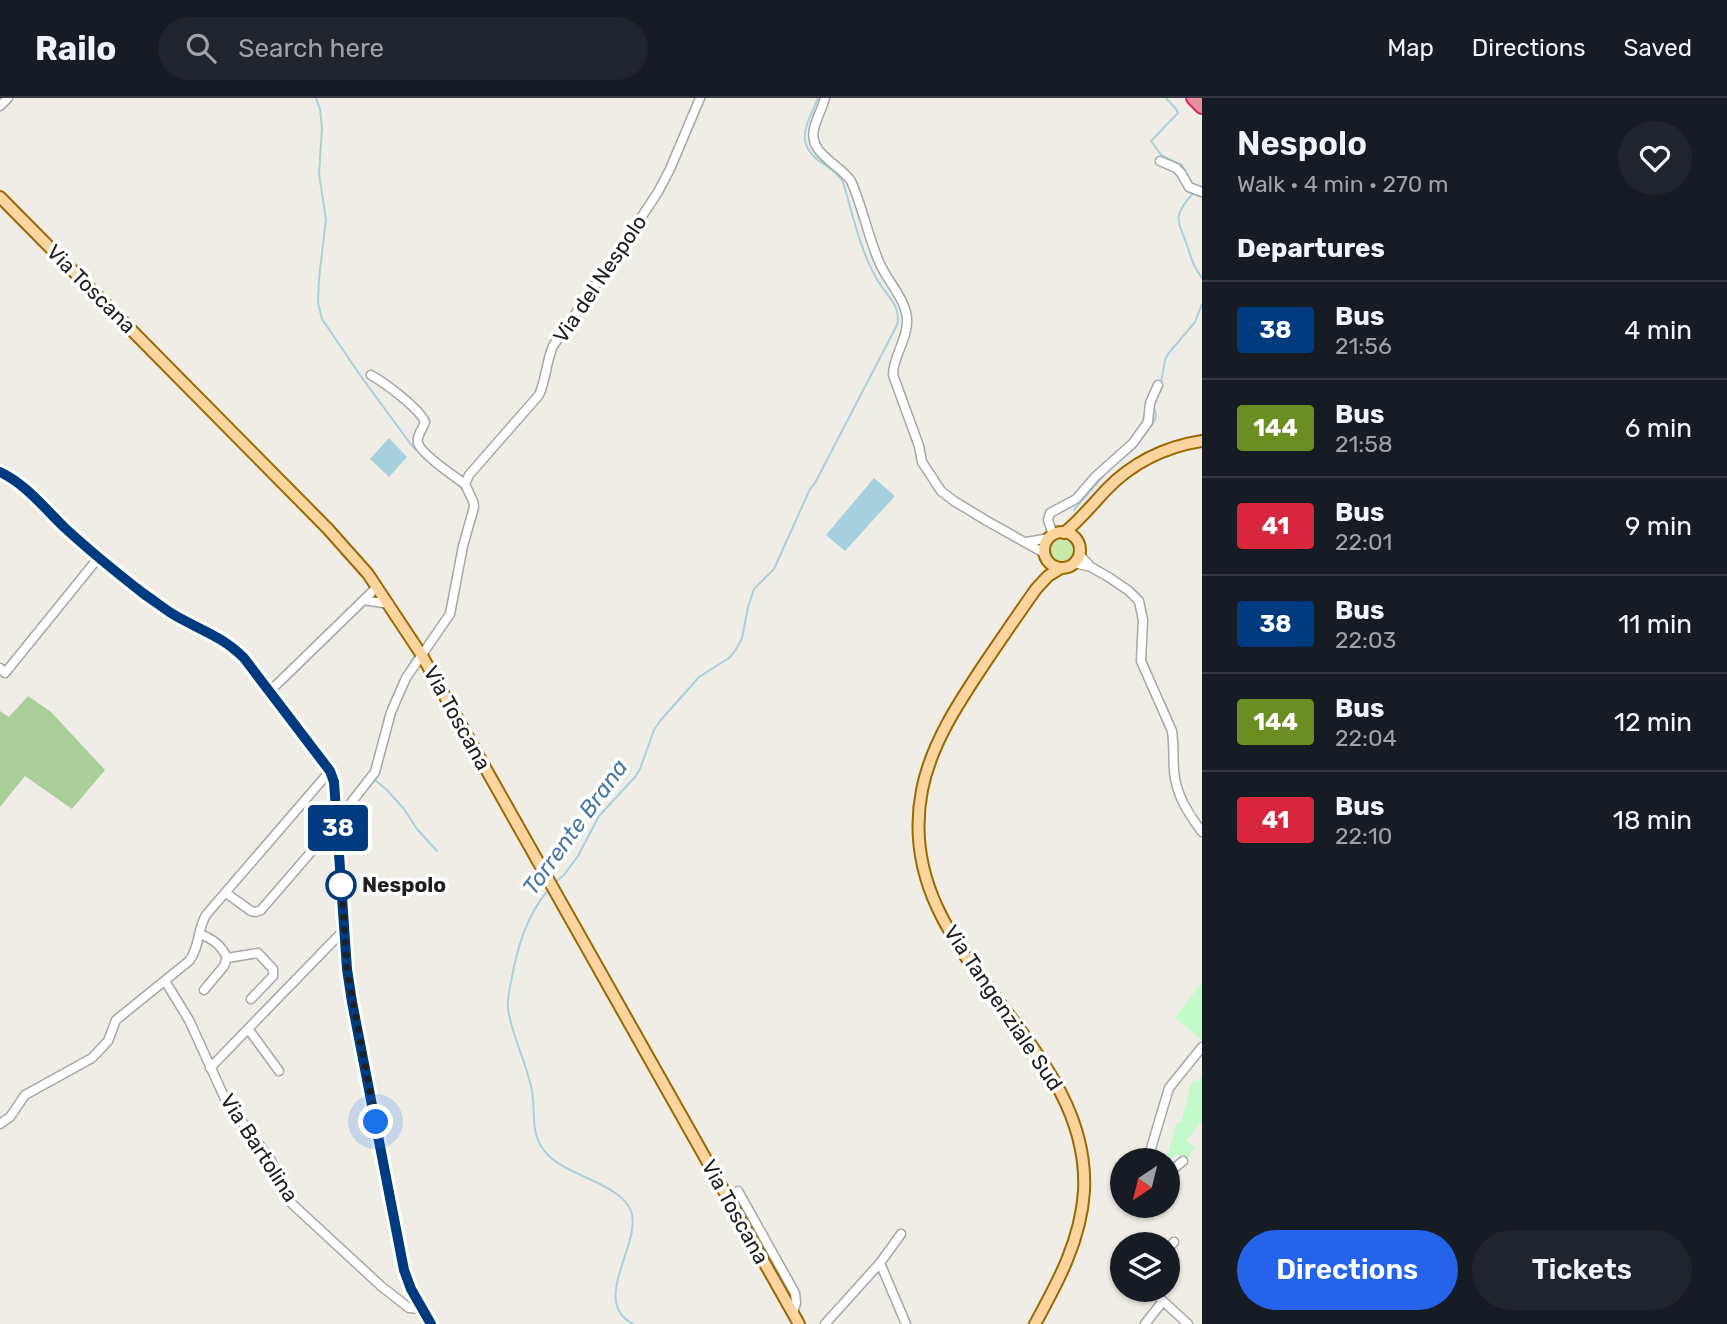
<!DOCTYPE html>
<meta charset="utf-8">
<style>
:root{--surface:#171b24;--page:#20242c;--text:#f1f3f6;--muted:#9ea1a6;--line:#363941;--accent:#2563eb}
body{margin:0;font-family:Rubik,sans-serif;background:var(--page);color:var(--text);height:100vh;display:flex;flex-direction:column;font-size:26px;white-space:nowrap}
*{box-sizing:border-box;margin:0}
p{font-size:23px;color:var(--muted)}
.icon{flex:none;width:38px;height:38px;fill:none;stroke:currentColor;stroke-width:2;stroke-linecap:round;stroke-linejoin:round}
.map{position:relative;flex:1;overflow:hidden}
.details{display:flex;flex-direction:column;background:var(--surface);width:525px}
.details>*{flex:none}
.badge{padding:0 14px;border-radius:5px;font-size:24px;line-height:46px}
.needle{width:46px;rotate:215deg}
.tools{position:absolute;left:1110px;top:1050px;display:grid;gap:14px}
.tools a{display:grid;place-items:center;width:70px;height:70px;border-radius:50%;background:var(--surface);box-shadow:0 2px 5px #0004;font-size:35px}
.you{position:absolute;width:35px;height:35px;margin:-18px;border:5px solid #fff;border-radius:50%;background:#1a73e8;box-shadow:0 0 0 10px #1a73e833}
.map>.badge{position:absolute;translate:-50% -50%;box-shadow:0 0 0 4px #fff}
h2{padding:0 35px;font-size:26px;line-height:63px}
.round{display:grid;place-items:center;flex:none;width:74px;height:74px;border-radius:37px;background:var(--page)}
.overview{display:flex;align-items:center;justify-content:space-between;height:119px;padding:0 35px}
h1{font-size:33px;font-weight:600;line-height:52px}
.cta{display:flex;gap:14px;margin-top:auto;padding:14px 35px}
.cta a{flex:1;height:80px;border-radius:42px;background:var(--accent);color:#fff;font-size:28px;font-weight:600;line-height:80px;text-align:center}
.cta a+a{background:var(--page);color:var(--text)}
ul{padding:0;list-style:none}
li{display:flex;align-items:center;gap:21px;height:98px;padding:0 35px;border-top:2px solid var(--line)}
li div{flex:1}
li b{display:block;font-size:26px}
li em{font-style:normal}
li .badge{min-width:77px;font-weight:700;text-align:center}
header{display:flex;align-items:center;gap:42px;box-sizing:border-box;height:98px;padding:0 35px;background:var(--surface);border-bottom:2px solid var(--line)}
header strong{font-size:33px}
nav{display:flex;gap:38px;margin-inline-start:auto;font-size:24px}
.search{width:490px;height:63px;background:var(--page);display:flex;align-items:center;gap:18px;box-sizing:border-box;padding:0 24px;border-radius:38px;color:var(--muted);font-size:26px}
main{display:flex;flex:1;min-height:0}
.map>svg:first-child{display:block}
.grass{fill:#caeaad}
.forest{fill:#aacf9b}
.park{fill:#c4f9c9}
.water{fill:#a7d1dd}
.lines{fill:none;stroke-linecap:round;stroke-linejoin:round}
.stream{stroke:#a7d1dd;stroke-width:2}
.minor-casing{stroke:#a7a7a7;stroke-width:11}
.major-casing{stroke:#9a6901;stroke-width:14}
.highway-casing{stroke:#da2763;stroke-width:16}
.minor{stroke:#fff;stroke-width:8}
.major{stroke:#fbd5a0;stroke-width:10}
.highway{stroke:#e78f9f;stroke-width:12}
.line-casing{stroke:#fff;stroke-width:16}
.line{stroke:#003b80;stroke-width:10}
.walk{stroke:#202020;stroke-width:7;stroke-dasharray:0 12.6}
.stop-dot{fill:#fff;stroke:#003b80;stroke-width:3.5}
.labels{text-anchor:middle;stroke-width:7;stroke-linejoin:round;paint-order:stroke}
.street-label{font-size:21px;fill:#202020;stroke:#fff}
.stop-label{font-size:21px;font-weight:bold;fill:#202020;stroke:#fff;text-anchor:start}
.water-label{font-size:23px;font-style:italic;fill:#4978a7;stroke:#fff}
</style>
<header>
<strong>Railo</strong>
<div class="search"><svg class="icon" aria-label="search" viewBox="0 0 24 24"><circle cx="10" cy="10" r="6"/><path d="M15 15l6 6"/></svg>Search here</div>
<nav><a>Map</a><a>Directions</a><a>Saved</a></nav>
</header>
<main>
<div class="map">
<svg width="1202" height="1226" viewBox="0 0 1202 1226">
<rect width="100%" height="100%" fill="#f0ede6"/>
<path class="grass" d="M1049 452a13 13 0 1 1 26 0a13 13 0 1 1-26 0Z"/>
<path class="forest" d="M28,598L51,614L105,672L72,711L25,678L0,709V613L9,619Z"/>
<path class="park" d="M1202,884V942L1175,920Z
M1202,978V1023L1186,1043L1195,1050L1186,1062L1177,1056L1167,1064L1166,1062L1177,1024L1181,1025L1191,986L1194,982L1197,984Z"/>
<path class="water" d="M389,340L407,359L389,379L370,361Z
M874,380L895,398L845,453L826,437Z"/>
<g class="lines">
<path class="stream" d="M316,0L320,11L322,30L319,76L326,121L319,181L318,205L322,221L360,277L412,348L419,354
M1166,0L1176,11L1178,15L1151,43L1162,58L1182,67L1192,85
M1194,94C1171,120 1178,121 1188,150C1192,163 1194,169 1202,180
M1161,285L1165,262L1168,256L1195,224L1202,206
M1116,365L1135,350L1155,322L1156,317L1153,306
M456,384L466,396
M1074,412L1105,376
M455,467L458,455
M423,547L429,539
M383,627C390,602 401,580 415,557
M375,682L387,692L404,711L417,731L437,753
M554,785L564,777L578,758L599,718L635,679L640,671L654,632L660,623L699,579L729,560L735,553L742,540L748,509L754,491L774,471L810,391L815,385L897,227C902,209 887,198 878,183C860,153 853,117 843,84C838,75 830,71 822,65C793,45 807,27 818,0
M548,792C526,819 517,850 511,884C509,893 507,902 508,911C512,939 527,965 532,993C536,1018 529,1037 548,1057C568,1078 621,1086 631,1113C643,1145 589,1203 633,1226"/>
<defs>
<path id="minor" d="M825,0C822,11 816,21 814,31C808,56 840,66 851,83C863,110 868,139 880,166C888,184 908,204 907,224C907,243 893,258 893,277L919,348L922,364L941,393L954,403L987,423L1044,455
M0,8L8,0
M1160,63L1176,70L1181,75L1189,89L1202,94
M371,277C385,285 419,310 425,324C423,330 416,339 418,345C421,356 455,379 465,386
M0,374C27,387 44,410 65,430C90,453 117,475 144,496C153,502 162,509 171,515C197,531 221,538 244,560L330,673L334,684L347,871L352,904L404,1172L411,1191L431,1226
M1053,437L1048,422L1050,415L1076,401L1095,379L1133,345L1148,324L1150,305L1158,287
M1027,444L1049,440
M1079,456L1089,467
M1074,465L1091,469L1110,480L1129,493L1139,503L1143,522L1141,563L1172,633C1174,646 1173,659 1174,673C1176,697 1188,715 1202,734
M364,502L389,506
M0,570L5,575L99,459
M269,594L377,489
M339,733L347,710L375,674L391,614L406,580L450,516L463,448L474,409L473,403L465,386L469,377L539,297C546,282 546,264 553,248L615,159L658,94L670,71L700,0
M226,795L251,813L256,814L261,812L337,724
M199,836C212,840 222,848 227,860L224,868L204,892
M227,860L258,855L273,871V878L251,901
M165,883L189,922L226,1003L271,1062L285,1096L289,1103L381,1188L409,1210L421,1211
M249,932L279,973
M210,970L344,832
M0,1026L10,1019L25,997L92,960L108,943L116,922L189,863C200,849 197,832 206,817L330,673
M1149,1062V1057L1169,990L1202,949
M1167,1072H1172L1183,1063
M738,1093L795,1195L796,1205L793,1215
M1167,1152L1174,1144
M880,1165L906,1226
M1151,1192L1188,1226
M825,1226L880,1165L901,1136
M1145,1226L1163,1203"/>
<path id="major" d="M0,99L328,431L368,476L421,556L799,1226
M1044 452a18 18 0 1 1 36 0a18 18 0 1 1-36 0Z
M1064,435C1080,422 1092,407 1106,392C1133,364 1164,349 1202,343
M1035,1226C1058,1184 1081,1142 1084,1093C1092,938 889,859 922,692C931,646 959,604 985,565C1002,540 1019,515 1036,491L1048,478L1061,470"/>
<path id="highway" d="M1193,0L1202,9"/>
</defs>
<use href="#minor" class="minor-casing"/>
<use href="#major" class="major-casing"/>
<use href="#highway" class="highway-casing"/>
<use href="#minor" class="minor"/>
<use href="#major" class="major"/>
<use href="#highway" class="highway"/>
</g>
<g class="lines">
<defs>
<path id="line" d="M0,374C27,387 44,410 65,430C90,453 117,475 144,496C153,502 162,509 171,515C197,531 221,537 244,560L330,673L334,684L347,871L352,904L404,1172L411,1191L431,1226"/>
</defs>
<use href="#line" class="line-casing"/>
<use href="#line" class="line"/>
<path class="walk" d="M341,787V778L347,871L376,1024"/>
</g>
<circle class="stop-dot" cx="341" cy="787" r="14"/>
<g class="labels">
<g class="street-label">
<text transform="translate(600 181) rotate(-56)" y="7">Via del Nespolo</text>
<text transform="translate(91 191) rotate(45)" y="7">Via Toscana</text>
<text transform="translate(457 620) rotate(61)" y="7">Via Toscana</text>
<text transform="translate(1003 910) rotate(56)" y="7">Via Tangenziale Sud</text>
<text transform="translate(259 1050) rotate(57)" y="7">Via Bartolina</text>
<text transform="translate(735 1114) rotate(61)" y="7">Via Toscana</text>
</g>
<g class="stop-label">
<text x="362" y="794">Nespolo</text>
</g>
<g class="water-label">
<text transform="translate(575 729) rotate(-54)" y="8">Torrente Brana</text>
</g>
</g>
</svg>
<div class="tools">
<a><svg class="needle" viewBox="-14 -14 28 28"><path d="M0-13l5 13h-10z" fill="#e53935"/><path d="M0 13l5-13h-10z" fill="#9ea1a6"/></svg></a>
<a><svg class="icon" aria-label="layers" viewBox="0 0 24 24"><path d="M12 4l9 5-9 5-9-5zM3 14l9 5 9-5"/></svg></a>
</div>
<div class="you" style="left:376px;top:1024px"></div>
<b class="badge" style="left:338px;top:730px;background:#003b80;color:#fff">38</b>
</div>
<section class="details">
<div class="overview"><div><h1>Nespolo</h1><p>Walk · 4 min · 270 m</p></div><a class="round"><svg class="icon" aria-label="heart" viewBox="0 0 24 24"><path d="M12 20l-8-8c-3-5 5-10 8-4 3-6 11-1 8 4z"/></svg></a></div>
<h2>Departures</h2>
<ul>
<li><span class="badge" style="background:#003b80;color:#fff">38</span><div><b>Bus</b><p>21:56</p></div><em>4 min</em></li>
<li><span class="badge" style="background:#6b8e23;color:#fff">144</span><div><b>Bus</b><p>21:58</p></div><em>6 min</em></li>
<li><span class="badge" style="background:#d7263d;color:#fff">41</span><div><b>Bus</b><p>22:01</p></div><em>9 min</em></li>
<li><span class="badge" style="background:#003b80;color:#fff">38</span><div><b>Bus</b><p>22:03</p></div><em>11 min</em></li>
<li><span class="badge" style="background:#6b8e23;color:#fff">144</span><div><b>Bus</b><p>22:04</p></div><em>12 min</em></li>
<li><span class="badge" style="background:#d7263d;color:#fff">41</span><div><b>Bus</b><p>22:10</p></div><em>18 min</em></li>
</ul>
<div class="cta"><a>Directions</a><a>Tickets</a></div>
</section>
</main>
